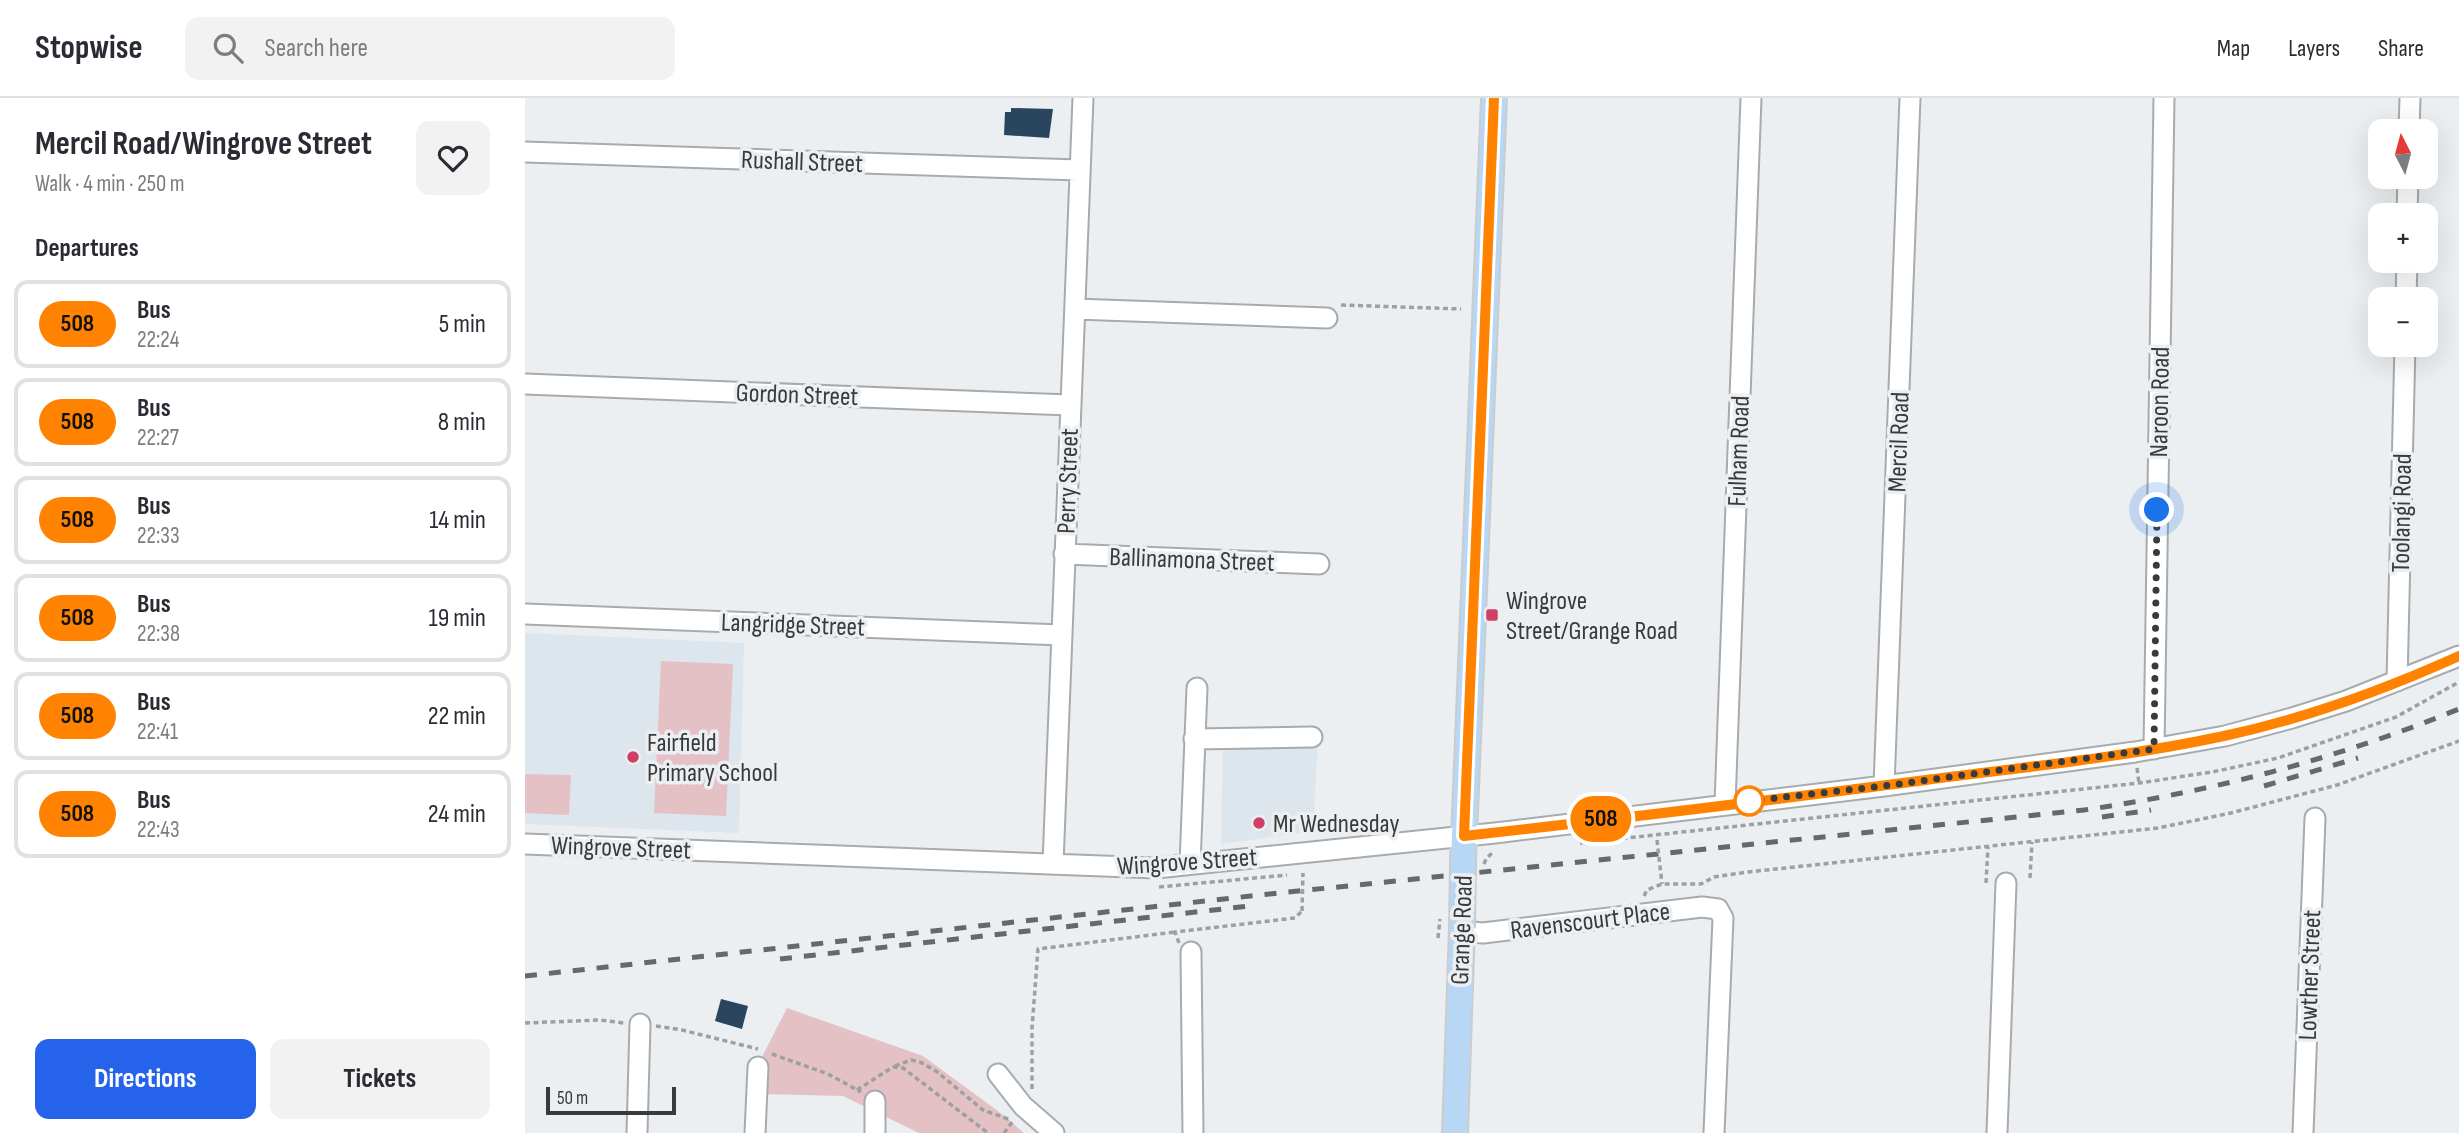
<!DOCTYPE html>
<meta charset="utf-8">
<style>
:root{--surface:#fff;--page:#f2f2f3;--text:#2b2b33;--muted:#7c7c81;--line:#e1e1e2;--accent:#2563eb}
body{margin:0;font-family:"Sofia Sans Condensed",sans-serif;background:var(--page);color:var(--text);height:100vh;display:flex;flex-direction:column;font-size:26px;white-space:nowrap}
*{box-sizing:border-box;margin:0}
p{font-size:23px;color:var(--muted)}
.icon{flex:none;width:38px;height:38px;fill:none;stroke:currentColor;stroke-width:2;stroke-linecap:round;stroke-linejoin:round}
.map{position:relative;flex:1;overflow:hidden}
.panel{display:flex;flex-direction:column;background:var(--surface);width:525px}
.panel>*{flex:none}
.badge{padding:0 14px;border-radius:23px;font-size:24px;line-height:46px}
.needle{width:46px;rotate:354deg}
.buttons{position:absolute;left:1843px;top:21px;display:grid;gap:14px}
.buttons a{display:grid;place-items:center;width:70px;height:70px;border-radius:14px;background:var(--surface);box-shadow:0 7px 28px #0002;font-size:35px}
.scale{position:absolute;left:21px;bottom:18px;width:130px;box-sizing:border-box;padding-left:7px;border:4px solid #393a3b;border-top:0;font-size:19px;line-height:24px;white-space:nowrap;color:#393a3b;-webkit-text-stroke:5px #eceff1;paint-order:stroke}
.you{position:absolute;width:35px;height:35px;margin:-18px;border:5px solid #fff;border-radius:50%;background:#1a73e8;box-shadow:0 0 0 10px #1a73e833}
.map>.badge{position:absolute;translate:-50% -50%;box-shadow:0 0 0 4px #fff}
h2{padding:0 35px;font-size:26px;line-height:63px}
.round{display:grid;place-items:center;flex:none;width:74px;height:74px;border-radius:14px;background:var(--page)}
.overview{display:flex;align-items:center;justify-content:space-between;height:119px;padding:0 35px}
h1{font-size:33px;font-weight:700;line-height:52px}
.button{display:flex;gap:14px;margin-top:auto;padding:14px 35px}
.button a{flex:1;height:80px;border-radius:14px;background:var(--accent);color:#fff;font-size:28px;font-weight:700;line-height:80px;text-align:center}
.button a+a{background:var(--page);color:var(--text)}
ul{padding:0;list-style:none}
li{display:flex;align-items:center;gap:21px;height:88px;margin:0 14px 10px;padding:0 21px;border:4px solid var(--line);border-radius:14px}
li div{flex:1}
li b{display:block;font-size:26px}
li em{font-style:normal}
li .badge{min-width:77px;font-weight:700;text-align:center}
header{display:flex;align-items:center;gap:42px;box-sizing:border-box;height:98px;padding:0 35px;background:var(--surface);border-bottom:2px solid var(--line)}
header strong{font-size:33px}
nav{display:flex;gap:38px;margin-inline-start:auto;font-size:24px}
.search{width:490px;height:63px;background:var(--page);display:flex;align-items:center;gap:18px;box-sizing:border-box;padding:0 24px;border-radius:14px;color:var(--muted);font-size:26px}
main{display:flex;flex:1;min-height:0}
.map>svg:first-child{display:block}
.built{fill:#dde5ed}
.green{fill:#e4c1c5}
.building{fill:#2a455e}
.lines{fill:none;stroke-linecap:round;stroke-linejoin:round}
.minor-casing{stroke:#a8abad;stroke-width:23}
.major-casing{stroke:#ccc;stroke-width:28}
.path{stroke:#9d9fa0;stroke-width:3.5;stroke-dasharray:5 3.5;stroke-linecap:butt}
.minor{stroke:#fff;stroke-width:19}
.major{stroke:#b8d7f5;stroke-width:24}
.rail{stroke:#666869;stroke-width:5;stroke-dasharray:12 12;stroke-linecap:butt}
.major-bridge-casing{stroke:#ccc;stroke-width:28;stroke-linecap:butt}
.path-bridge{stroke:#9d9fa0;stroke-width:3.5;stroke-dasharray:5 3.5;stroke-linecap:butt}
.major-bridge{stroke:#b8d7f5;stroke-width:24}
.line-casing{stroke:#fff;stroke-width:16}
.line{stroke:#ff8200;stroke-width:10}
.walk{stroke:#393a3b;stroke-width:7;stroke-dasharray:0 12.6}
.poi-dot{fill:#cf4064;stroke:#eceff1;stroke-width:2.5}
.stop-dot{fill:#fff;stroke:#ff8200;stroke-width:3.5}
.labels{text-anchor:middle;stroke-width:7;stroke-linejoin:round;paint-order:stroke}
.street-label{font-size:26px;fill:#393a3b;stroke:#eceff1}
.poi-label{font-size:26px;fill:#393a3b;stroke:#eceff1;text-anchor:start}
</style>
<header>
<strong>Stopwise</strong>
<div class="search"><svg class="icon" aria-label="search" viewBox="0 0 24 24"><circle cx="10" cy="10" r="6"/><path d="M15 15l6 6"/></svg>Search here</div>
<nav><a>Map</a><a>Layers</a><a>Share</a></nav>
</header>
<main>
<section class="panel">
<div class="overview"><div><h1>Mercil Road/Wingrove Street</h1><p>Walk · 4 min · 250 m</p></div><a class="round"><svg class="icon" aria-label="heart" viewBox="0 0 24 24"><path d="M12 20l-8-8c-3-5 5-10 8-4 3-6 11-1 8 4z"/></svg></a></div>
<h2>Departures</h2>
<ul>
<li><span class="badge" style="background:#ff8200;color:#111">508</span><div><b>Bus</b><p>22:24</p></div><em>5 min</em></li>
<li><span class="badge" style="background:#ff8200;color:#111">508</span><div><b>Bus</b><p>22:27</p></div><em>8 min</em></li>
<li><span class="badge" style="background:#ff8200;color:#111">508</span><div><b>Bus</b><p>22:33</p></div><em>14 min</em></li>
<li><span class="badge" style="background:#ff8200;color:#111">508</span><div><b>Bus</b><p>22:38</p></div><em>19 min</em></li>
<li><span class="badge" style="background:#ff8200;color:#111">508</span><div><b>Bus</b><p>22:41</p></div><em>22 min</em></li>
<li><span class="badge" style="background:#ff8200;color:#111">508</span><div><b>Bus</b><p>22:43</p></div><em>24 min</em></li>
</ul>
<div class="button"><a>Directions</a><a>Tickets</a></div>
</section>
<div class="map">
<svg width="1934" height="1035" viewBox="0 0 1934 1035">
<rect width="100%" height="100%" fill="#eceff1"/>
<path class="built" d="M0,535L219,545L214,735L0,726Z
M793,642L788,733L696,746L698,643Z"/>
<path class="green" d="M136,563L208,566L201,718L129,715Z
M0,676L46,677L44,717L0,715Z
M262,910L398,958L481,1019L499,1035H394L318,998L236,996L237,959Z"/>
<path class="building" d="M486,10L528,11L524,40L479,37L480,14H486Z
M196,901L223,908L217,931L190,923Z"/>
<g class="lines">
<defs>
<path id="minor" d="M1884,33L1885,0
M0,54L554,72
M1882,117L1883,79
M1881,201L1882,163
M550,211L802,220
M0,286L545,307
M539,456L794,466
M0,516L537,537
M1872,583L1880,247
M669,641L787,639
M1629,651L1639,0
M1359,688L1385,0
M1200,706L1226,0
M0,746L631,770L970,735L1359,688L1610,654L1700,638L1767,620L1821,603L1934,558
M528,766L558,0
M665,766L672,590
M936,833L958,835L1177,809L1193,811L1198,820L1189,1035
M666,854L668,1035
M473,976L498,1008L529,1035
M112,1035L115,926
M230,1035L233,969
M350,1035V1003
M1472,1035L1481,785
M1778,1035L1790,720"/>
<path id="major" d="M938,764L969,0
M930,1035L937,830"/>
</defs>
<use href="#minor" class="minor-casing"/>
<use href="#major" class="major-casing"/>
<path class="path" d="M816,207L936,211
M1612,670L1614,685
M1055,745L1614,685L1687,674L1753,660L1871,619L1934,584
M1505,780L1507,744
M1461,785L1463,749
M634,789L762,777
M1119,798L1122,792L1137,786H1176L1189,779L1223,774L1633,730L1706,715L1812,687L1934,643
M654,845L650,834L770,820L777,813
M0,925L75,922L99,925
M131,928L157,932L233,951
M247,956L303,976L336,994
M370,968L386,962L395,964L411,973L458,1012L486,1022
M507,991V930L513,851L650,834
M332,992L368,969L378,970L463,1035
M479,1035L488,1023"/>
<use href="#minor" class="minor"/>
<use href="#major" class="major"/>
<path class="rail" d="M1739,688L1833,660
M1577,719L1626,712
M255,861L724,808
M0,878L735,797L1559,712C1690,693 1811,661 1934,611"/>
<defs>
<path id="major-bridge" d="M937,830L938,764"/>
</defs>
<use href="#major-bridge" class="major-bridge-casing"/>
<path class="path-bridge" d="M1132,742L1137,786
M959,766L961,761L968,754
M777,813L778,775
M913,840L915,821"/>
<use href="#major-bridge" class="major-bridge"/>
</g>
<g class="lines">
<defs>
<path id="line" d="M969,0L939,738C1093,721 1247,702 1401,682C1500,669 1601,659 1699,638C1778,621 1861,591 1934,558"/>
</defs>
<use href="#line" class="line-casing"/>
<use href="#line" class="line"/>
<path class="walk" d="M1224,703L1359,688L1629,651L1632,412"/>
</g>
<g class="poi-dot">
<rect x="960" y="510" width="14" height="14" rx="3.5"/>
<circle cx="108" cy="659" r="7"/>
<circle cx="734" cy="725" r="7"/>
</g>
<circle class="stop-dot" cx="1224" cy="703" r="14"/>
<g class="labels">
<g class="street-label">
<text transform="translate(277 63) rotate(2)" y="9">Rushall Street</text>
<text transform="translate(272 296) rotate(2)" y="9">Gordon Street</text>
<text transform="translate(1634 304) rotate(-89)" y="9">Naroon Road</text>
<text transform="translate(1373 344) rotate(-88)" y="9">Mercil Road</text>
<text transform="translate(1213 353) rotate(-88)" y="9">Fulham Road</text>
<text transform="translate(542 383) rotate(-88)" y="9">Perry Street</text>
<text transform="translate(1876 415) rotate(-89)" y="9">Toolangi Road</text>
<text transform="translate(667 461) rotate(2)" y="9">Ballinamona Street</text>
<text transform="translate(268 526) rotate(2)" y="9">Langridge Street</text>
<text transform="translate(96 749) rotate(2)" y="9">Wingrove Street</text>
<text transform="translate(662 763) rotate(-4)" y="9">Wingrove Street</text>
<text transform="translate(1065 822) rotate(-7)" y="9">Ravenscourt Place</text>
<text transform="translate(936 832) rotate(-88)" y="9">Grange Road</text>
<text transform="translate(1784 877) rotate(-88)" y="9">Lowther Street</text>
</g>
<g class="poi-label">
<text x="981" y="511">Wingrove<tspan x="981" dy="30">Street/Grange Road</tspan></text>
<text x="122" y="653">Fairfield<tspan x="122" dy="30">Primary School</tspan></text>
<text x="748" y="734">Mr Wednesday</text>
</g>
</g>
</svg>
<div class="buttons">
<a><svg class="needle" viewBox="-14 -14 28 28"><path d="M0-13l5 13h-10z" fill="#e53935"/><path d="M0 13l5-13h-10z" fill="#7c7c81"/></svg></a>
<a>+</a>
<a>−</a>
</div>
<div class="scale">50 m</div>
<div class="you" style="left:1632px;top:412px"></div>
<b class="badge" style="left:1076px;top:721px;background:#ff8200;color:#111">508</b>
</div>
</main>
